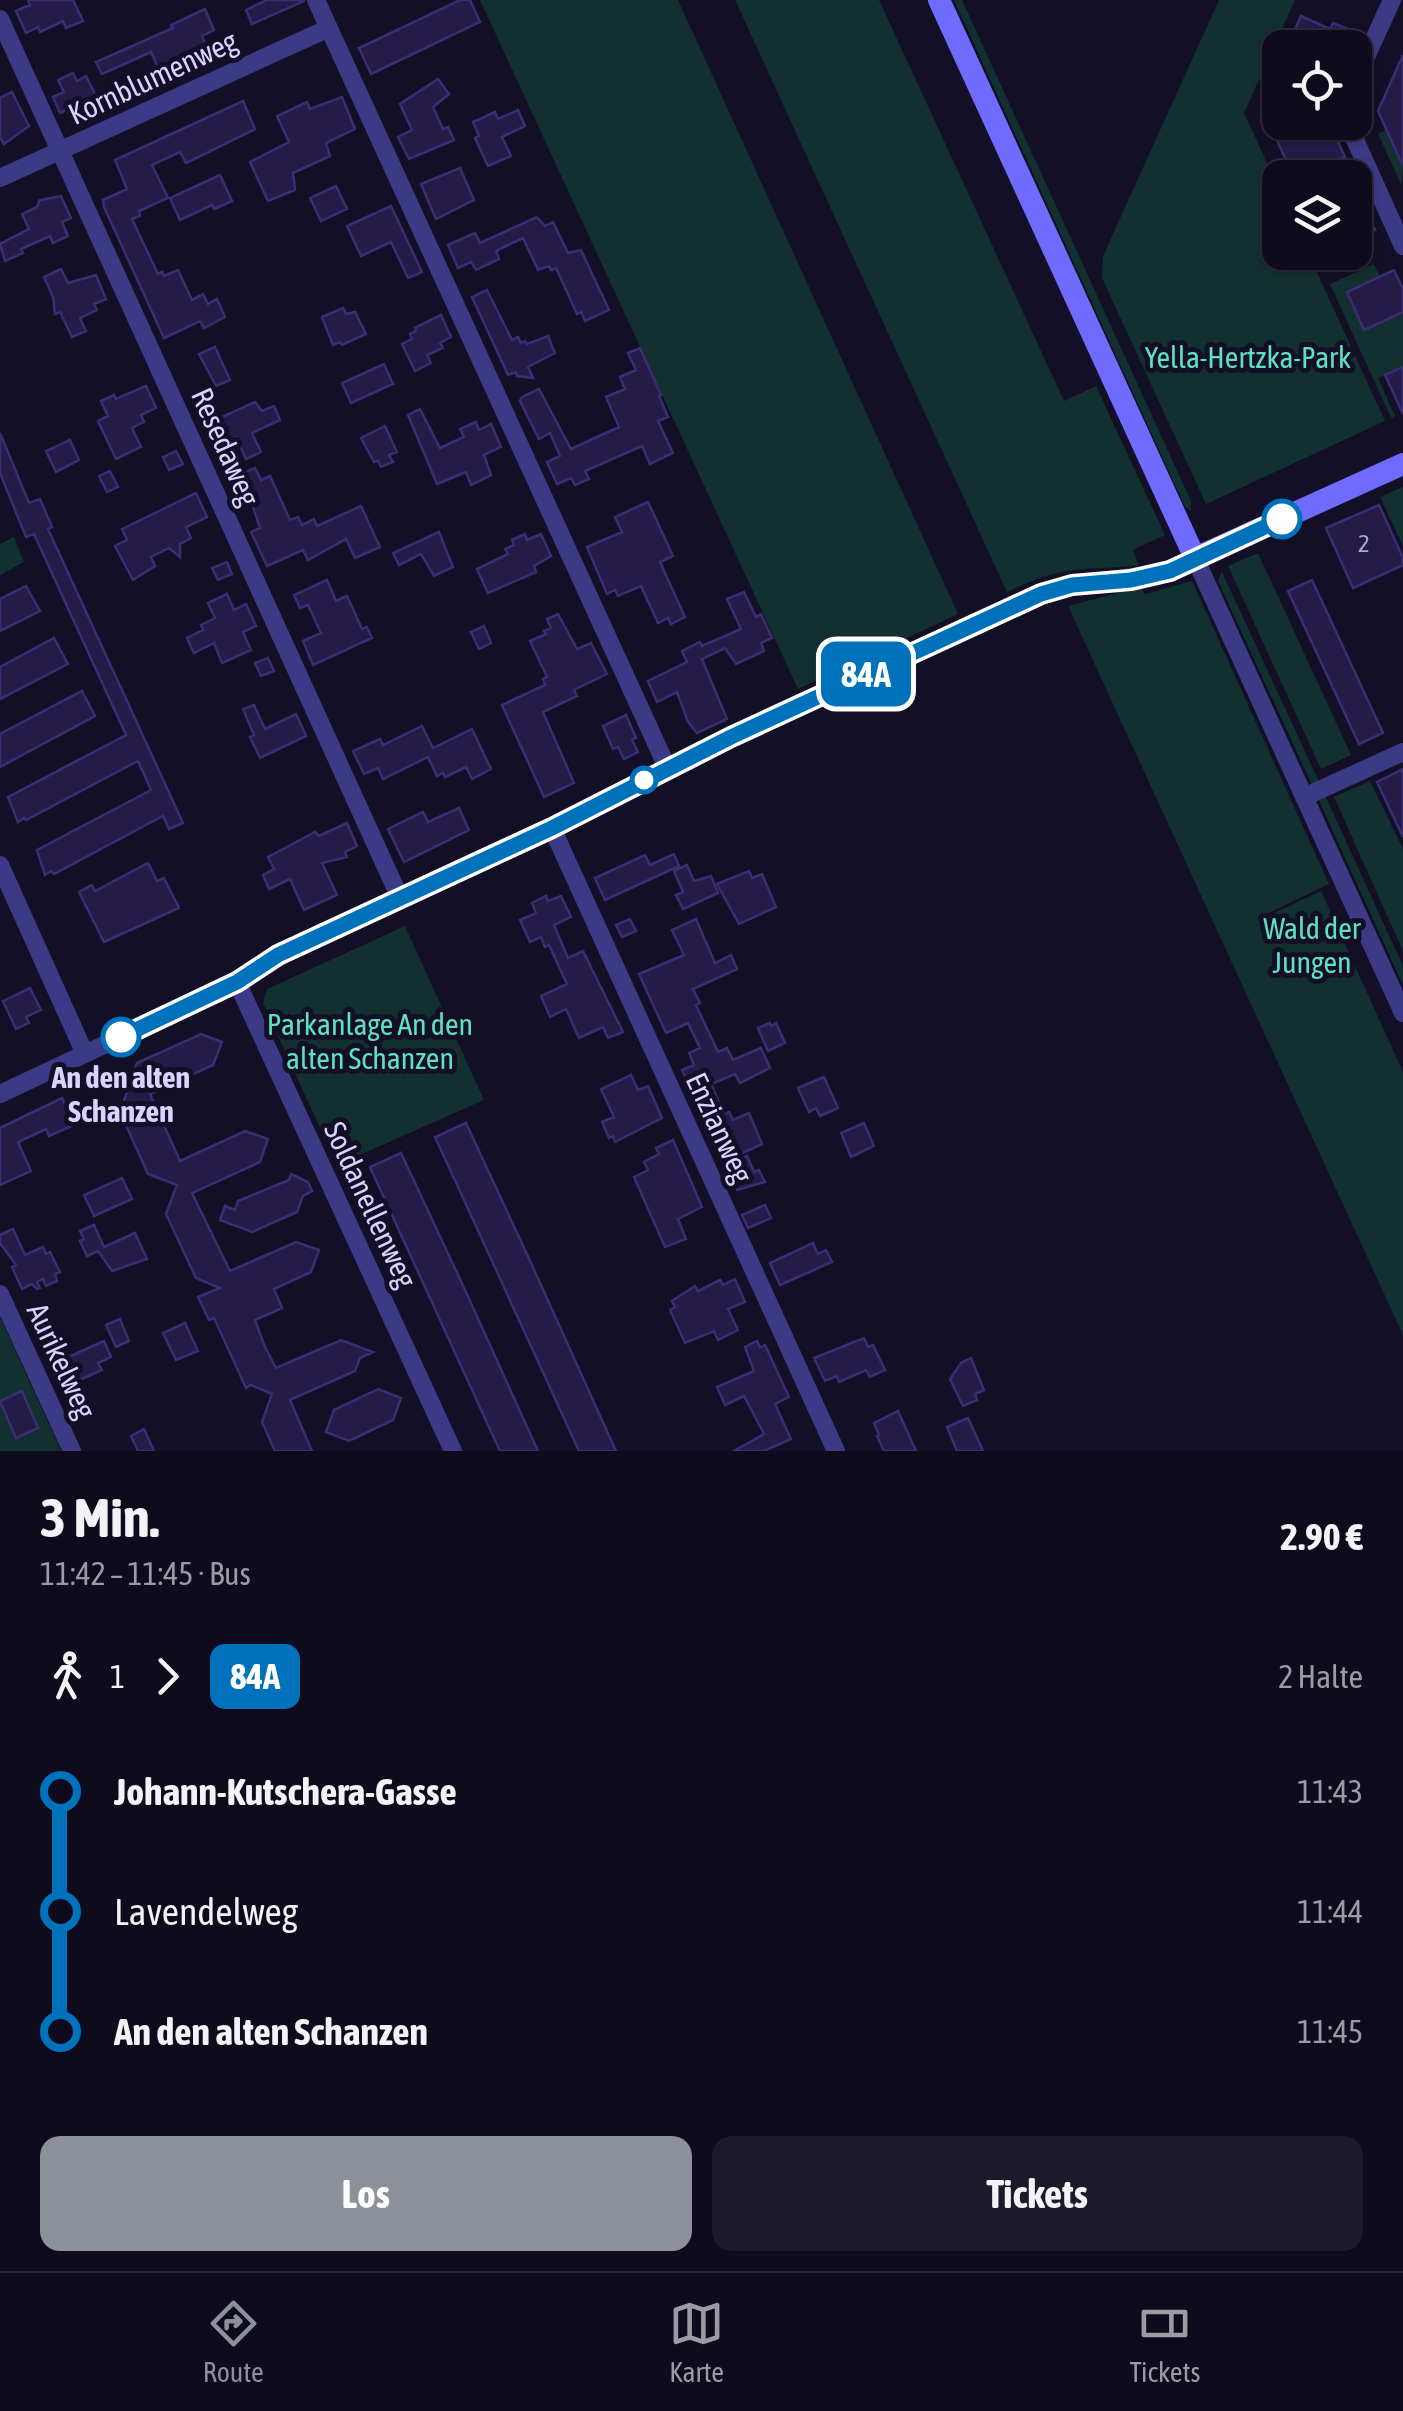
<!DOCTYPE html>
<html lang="de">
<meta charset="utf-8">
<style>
:root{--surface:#0e0b1c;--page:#1c1929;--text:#f1f3f6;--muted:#9b9ba3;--line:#2e2b3b;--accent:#8c9099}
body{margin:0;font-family:"Asap Condensed",sans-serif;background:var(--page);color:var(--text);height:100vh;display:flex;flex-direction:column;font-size:38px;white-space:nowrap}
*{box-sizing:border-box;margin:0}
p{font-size:32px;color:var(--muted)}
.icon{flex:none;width:55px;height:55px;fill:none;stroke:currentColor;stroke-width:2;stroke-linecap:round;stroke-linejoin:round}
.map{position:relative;height:1451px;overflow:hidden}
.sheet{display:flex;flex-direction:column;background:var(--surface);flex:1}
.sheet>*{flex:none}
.badge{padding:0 20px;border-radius:15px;font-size:35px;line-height:65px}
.fabs{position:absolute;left:1262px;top:30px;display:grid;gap:20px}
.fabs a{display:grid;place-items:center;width:110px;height:110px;border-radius:20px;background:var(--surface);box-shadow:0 2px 8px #0004,0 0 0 2px var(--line);font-size:50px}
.map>.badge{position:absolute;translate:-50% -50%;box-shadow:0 0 0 5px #fff}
.legs{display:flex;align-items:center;gap:15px;height:110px;padding:0 40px;font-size:32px}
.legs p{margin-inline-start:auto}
.head{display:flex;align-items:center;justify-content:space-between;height:170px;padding:0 40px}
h1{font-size:55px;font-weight:700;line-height:75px}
.button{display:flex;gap:20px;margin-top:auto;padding:20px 40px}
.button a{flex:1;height:115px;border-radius:20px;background:var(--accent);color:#fff;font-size:40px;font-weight:700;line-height:115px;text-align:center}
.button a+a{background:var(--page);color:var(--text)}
ul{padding:0 40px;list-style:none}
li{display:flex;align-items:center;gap:35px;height:120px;font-size:38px}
li i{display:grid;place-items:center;width:15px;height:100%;margin:0 12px;background:currentColor}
li i::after{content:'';width:25px;height:25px;margin:-12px;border:8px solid;border-radius:50%;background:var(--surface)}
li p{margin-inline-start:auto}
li:first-child i{background:linear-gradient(#0000 50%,currentColor 0)}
li:last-child i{background:linear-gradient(currentColor 50%,#0000 0)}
.menu{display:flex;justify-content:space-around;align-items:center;height:140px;border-top:2px solid var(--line);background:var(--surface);font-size:28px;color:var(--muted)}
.menu a{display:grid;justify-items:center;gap:5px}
.menu .on{color:var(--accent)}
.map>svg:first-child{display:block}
.green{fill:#12302f}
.building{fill:#241b47;stroke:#3b2d73;stroke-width:2.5}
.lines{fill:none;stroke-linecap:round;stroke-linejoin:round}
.street{stroke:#3d3a85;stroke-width:18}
.secondary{stroke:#6f6bff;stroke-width:22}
.line-1-casing{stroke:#fff;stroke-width:22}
.line-1{stroke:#0072bc;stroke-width:15}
.stop-1-dot{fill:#fff;stroke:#0072bc;stroke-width:5}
.labels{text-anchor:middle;stroke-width:10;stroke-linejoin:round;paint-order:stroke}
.number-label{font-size:25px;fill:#aca6d1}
.street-label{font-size:30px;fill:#d9d4ff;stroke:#130f26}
.park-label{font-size:30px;fill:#5fe0c0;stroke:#130f26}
.stop-label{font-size:30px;font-weight:bold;fill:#d9d4ff;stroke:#130f26}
</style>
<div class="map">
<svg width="1403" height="1451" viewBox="0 0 1403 1451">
<rect width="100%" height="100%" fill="#130f26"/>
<path class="green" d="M480,0H678L958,614L798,689Z
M735,0H879L1064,401L1096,386L1165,535L1133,550L1139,565C1115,569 1091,567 1067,571C1046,574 1026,583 1007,592Z
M954,0H962L1191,501V511L1185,507Z
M1219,0H1295L1244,113L1280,191V252L1308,253L1385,421L1206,504L1102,278L1103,256Z
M1386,130L1403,166L1402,186L1378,134Z
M1374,264L1380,277L1364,329L1403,312V367L1378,378L1395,416L1391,418L1330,284Z
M1403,487V546L1380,497Z
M14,537L24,562L0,575V544Z
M1258,553L1351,755L1321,769L1228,566Z
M1222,572L1321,786L1314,789L1218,581Z
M1192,581L1329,884L1264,915L1266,917L1321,891L1403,1072V1335L1068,606L1140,587L1145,594Z
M1370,781L1403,849V951L1334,797Z
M1324,793L1403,966V985L1317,796Z
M405,926L484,1100L337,1165L263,1003L267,989Z
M0,1317L61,1451H0Z"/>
<path class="building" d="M28,0H73L83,21L66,28L63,21L40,32L38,27L26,33L16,11L30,5Z
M267,0H304V1L252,24L246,10Z
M460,0H470L480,22L371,74L359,48Z
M205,9L214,30L202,36L206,46L159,70L151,52L102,74L96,62L173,28L171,25Z
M1301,16L1330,29L1333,23L1353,31L1346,48H1295L1300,37L1293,34Z
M1403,55V166L1378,111Z
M73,73L77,81L86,76L96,96L60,113L53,97L64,92L58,80Z
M438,79L449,94L433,107L443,129L448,127L454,140L409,159L398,137L412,130L400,104Z
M12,92L29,126L4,144L0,137V98Z
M342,97L355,129L326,143L330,156L293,173L295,190L268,201L250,162L289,142L277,116L307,102L310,109Z
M243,101L255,129L186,163L180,152L152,165L168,198L139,211L140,216L132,219L158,274L162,272L164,276L178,270L192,300L203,294L208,304L217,299L225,317L204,328L200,321L164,338L104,207L103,200L127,189L115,160Z
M518,110L525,126L502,137L511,156L488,166L475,138L479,136L473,122L495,112L498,119Z
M1311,122H1329L1345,157L1294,178L1276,138Z
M460,168L474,200L436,219L421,184Z
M220,175L232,201L214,209L212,205L180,220L170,198Z
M336,186L347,209L321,221L310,198Z
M1355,187L1375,230L1355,237Z
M61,196L71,218L62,222L68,236L53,243L50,236L21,249L23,253L5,261L0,244L29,229L22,214L37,207L40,200Z
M391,206L422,272L408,278L391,242L361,256L347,226Z
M537,217L545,226L553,222L568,253L581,250L609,310L585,321L581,312L577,314L556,268L551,270L549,266L538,270L523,238L496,251L499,259L476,270L471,262L458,268L448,245L475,233L480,243Z
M61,269L68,283L96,275L106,299L94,304L97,310L80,318L86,331L72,337L60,312L55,314L53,297L44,277Z
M1394,270L1403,289V312L1364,330L1347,292Z
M487,290L512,340L518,337L521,343L525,341L527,344L548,336L555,353L528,367L533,378L517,376L516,372L508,375L472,297Z
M343,308L346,314L355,312L366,334L342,345L340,342L333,345L322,317Z
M441,315L451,337L440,343L443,348L427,355L431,363L415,371L402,344L412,339L410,334L416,331L415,328Z
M215,347L230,380L216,386L199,354Z
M640,348L661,395L659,396L668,417L658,421L673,453L650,464L642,446L585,471L589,479L575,485L571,478L557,484L547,462L560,456L550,433L539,439L520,401L522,397L539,389L571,449L619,427L606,397L625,389L620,377L636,370L628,353Z
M384,364L393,384L351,403L342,383Z
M1403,367V414L1385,375Z
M146,386L156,408L141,415L144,422L132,428L141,447L116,459L98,421L108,416L101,401L114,395L116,399Z
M255,402L262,411L274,406L280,420L252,433L261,452L246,459L236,437L214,447L204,425Z
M420,409L440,448L464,437L460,429L476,422L479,430L491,424L501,447L484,455L491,475L471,485L466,472L437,484L408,415Z
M385,426L397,452L389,455L393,462L381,467L378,461L374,462L361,438Z
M0,433L29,503L40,499L52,527L48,529L183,823L169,829L163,816L54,874L51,871L45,875L37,850L151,790L138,761L26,820L24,818L18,822L8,797L126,735L34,534L26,537L0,473Z
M70,440L79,460L56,472L46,451Z
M176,451L183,464L169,470L163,457Z
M255,468L261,480L270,476L290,520L298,517L302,525L314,519L317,526L361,506L380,547L355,558L346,539L308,560L303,550L267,566L251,532L260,528L250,498L240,503L234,491L248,485L243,473Z
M110,471L118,487L107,492L99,476Z
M196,493L207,517L186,527L191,538L180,544V557L169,548L151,557L155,566L133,580L115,546L127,540L122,529Z
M648,502L673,556L660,562L685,617L671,624L668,618L658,623L641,586L618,596L615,590L607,594L587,547L622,532L615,517Z
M1379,505L1403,558V565L1353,588L1326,528Z
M439,532L453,567L434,576L421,554L399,565L393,553Z
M525,534L527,540L541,534L551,556L534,566L536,572L488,593L477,569L508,554L505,549L514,545L512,540Z
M227,562L232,574L218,580L212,568Z
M327,580L336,601L347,596L362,629L367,627L372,638L313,665L303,641L321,633L308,605L300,608L294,595Z
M1312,580L1383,733L1359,744L1288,591Z
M26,586L40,611L0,631V599Z
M744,592L756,617L761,614L772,638L761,643L764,651L736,664L725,648L702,659L727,719L697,733L688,722L677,692L657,702L648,681L687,662L682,651L700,642L702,646L741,629L727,599Z
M227,594L234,610L246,604L256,626L243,632L251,650L222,663L214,643L194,653L187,638L203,630L201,625L215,618L208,603Z
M558,614L577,649L591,643L607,674L574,690L577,696L543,712L574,783L544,797L502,705L545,685L543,679L547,677L530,641L546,634L544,631L551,628L547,619Z
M484,626L491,643L479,649L471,632Z
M54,638L68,664L0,699V667Z
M268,658L274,671L261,676L255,663Z
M82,691L95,716L0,767V734Z
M254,705L265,729L296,714L306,736L260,758L250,737L254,735L243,709Z
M626,715L636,738L632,740L638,752L624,759L618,747L613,749L603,726Z
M422,726L433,748L472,729L491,769L472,779L466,767L445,777L443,773L437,776L428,757L383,779L378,768L364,774L353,751L380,739L383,745Z
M1403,769V837L1377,782Z
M459,808L469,830L404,862L388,829L423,812L428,822Z
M347,823L357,846L345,852L347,857L322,863L337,895L304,910L290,879L269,889L263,875L274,869L268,857L315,832L319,836Z
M674,854L679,866L605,900L595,878L645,855L650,865Z
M148,863L157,881L164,878L179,908L104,942L79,892L92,885L95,891Z
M687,865L694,881L711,876L718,893L683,909L676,895L683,892L674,871Z
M749,871L752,878L762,874L776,907L739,924L717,884Z
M546,896L548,901L561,896L571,917L554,925L568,958L583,951L623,1032L608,1038L603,1027L579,1038L566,1009L550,1017L541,996L567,984L549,945L545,947L541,937L530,942L520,920L536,913L532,903Z
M630,919L636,931L622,937L616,925Z
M696,919L715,963L731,955L737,969L693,989L700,1003L696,1005L718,1052L727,1048L733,1060L761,1048L770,1068L740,1083L735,1074L711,1084L724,1114L729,1112L733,1120L749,1113L762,1144L736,1156L721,1122L709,1127L682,1070L694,1065L689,1053L700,1048L688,1023L666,1033L639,974L684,955L672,930Z
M30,988L41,1010L26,1017L29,1023L16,1029L3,1001Z
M770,1023L771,1026L776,1023L785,1043L768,1051L758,1028Z
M201,1034L222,1042L213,1065L150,1094L180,1161L245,1131L268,1139L260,1162L192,1193L230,1271L296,1242L319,1250L311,1272L274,1289L282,1308L255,1320L265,1347L276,1368L341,1340L373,1352L360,1358L355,1371L290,1400L312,1451H275L262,1422L272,1394L251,1385L246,1388L214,1318L209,1320L198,1297L220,1288L196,1278L166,1214L177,1185L148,1174L120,1112L137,1063Z
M631,1075L638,1090L648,1086L662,1118L615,1142L613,1136L609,1138L602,1122L614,1117L601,1089Z
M824,1077L838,1108L820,1116L816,1108L809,1112L798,1088Z
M62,1098L74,1125L49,1136L46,1129L18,1142L31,1171L0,1185V1128Z
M466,1123L531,1263L616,1451H579L470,1213L435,1137Z
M864,1123L874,1146L851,1157L841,1133Z
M673,1140L702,1207L678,1219L686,1239L665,1247L634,1177L648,1170L644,1162L659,1154L656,1148Z
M401,1153L466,1292L538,1451H500L370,1167Z
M747,1156L754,1172L759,1170L765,1182L737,1190L726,1166Z
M291,1174L308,1182L312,1191L303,1196L297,1212L252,1232L220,1220L225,1206L235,1210L238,1201L289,1180Z
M122,1178L132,1199L94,1216L84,1195Z
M765,1205L771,1218L748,1228L742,1215Z
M94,1225L104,1247L135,1233L147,1259L112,1271L98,1251L87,1256L80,1241L84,1239L80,1231Z
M13,1229L25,1255L43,1247L46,1254L50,1252L60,1272L55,1274L57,1281L46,1286L43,1279L37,1282L40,1288L37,1289L32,1284L22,1289L12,1267L16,1265L0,1243V1235Z
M813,1243L818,1254L826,1250L832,1262L780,1285L770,1263Z
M735,1279L745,1302L728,1309L738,1330L718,1340L714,1331L685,1343L670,1310L675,1307L672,1301L695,1286L698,1291L720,1280L723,1285Z
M120,1319L129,1341L116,1347L106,1325Z
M185,1323L198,1351L176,1360L163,1333Z
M864,1338L868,1347L873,1345L885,1370L870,1377L866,1370L839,1382L837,1376L825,1381L814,1358Z
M104,1341L111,1357L98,1363L102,1370L66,1386L55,1363Z
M757,1341L760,1348L765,1345L789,1397L775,1404L791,1439L764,1451H734L764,1434L744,1396L725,1405L717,1387L754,1371L745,1347Z
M971,1358L984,1390L975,1394L977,1400L963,1406L950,1379L961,1363Z
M378,1389L401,1398L393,1420L349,1441L326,1432L334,1410Z
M22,1391L38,1428L16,1438L0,1401Z
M898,1411L916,1451H884L877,1436L879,1435L874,1423Z
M968,1418L983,1451H957L947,1427Z
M144,1429L154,1451H138L131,1436Z"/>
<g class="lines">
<path class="street" d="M316,0L667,767
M0,19L400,898
M1355,81L1392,0
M1347,122L1403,246
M0,178L329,28
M1304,797L1403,752
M552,828L836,1451
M0,865L85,1054
M237,982L453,1451
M0,1094L237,982L278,955L552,828L731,737L1041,594L1072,585L1162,573L1195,558L1403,1013
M0,1294L72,1451"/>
<path class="secondary" d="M939,0L1195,558L1403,464"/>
</g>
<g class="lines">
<defs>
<path id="line-1" d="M121,1037L237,982L278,955L552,828L731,737L1041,594L1072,585L1131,580L1170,571L1282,519"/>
</defs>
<use href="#line-1" class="line-1-casing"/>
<use href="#line-1" class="line-1"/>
</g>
<g class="stop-1-dot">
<circle cx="1282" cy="519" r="18"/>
<circle cx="644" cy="780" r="12"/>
<circle cx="121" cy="1037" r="18"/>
</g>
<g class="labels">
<g class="number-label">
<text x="1364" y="552">2</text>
</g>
<g class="street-label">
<text transform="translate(153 78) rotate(-25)" y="10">Kornblumenweg</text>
<text transform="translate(225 447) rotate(66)" y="10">Resedaweg</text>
<text transform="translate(719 1128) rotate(65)" y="10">Enzianweg</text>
<text transform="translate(370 1205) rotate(65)" y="10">Soldanellenweg</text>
<text transform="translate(61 1361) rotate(65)" y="10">Aurikelweg</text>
</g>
<g class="park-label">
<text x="1248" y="368">Yella-Hertzka-Park</text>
<text x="1312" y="939">Wald der<tspan x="1312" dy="34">Jungen</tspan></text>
<text x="370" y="1035">Parkanlage An den<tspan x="370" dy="34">alten Schanzen</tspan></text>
</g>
<g class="stop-label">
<text x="121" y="1088">An den alten<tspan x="121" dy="34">Schanzen</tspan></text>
</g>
</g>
</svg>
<div class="fabs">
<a><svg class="icon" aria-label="locate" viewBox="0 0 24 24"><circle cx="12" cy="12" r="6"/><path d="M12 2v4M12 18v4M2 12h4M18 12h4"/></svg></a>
<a><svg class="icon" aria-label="layers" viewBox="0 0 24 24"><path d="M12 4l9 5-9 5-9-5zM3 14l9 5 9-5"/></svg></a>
</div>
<b class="badge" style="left:866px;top:674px;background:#0072bc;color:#fff">84A</b>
</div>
<section class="sheet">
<div class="head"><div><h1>3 Min.</h1><p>11:42 – 11:45 · Bus</p></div><b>2.90 €</b></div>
<div class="legs"><svg class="icon" aria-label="walk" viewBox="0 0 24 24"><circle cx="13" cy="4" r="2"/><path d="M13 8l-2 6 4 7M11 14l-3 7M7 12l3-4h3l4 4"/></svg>1<svg class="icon" aria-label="forward" viewBox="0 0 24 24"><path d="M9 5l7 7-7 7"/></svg><b class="badge" style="background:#0072bc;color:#fff">84A</b><p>2 Halte</p></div>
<ul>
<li><i style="color:#0072bc"></i><b>Johann-Kutschera-Gasse</b><p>11:43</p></li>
<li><i style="color:#0072bc"></i><span>Lavendelweg</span><p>11:44</p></li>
<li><i style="color:#0072bc"></i><b>An den alten Schanzen</b><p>11:45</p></li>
</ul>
<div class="button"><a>Los</a><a>Tickets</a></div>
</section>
<nav class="menu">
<a class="on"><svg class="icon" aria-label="directions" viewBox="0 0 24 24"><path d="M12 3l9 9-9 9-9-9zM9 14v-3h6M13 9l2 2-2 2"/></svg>Route</a>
<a><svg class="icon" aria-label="map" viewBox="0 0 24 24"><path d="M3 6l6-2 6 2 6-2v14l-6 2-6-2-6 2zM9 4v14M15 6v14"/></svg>Karte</a>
<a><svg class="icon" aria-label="tickets" viewBox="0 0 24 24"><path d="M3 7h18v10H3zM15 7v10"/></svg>Tickets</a>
</nav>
